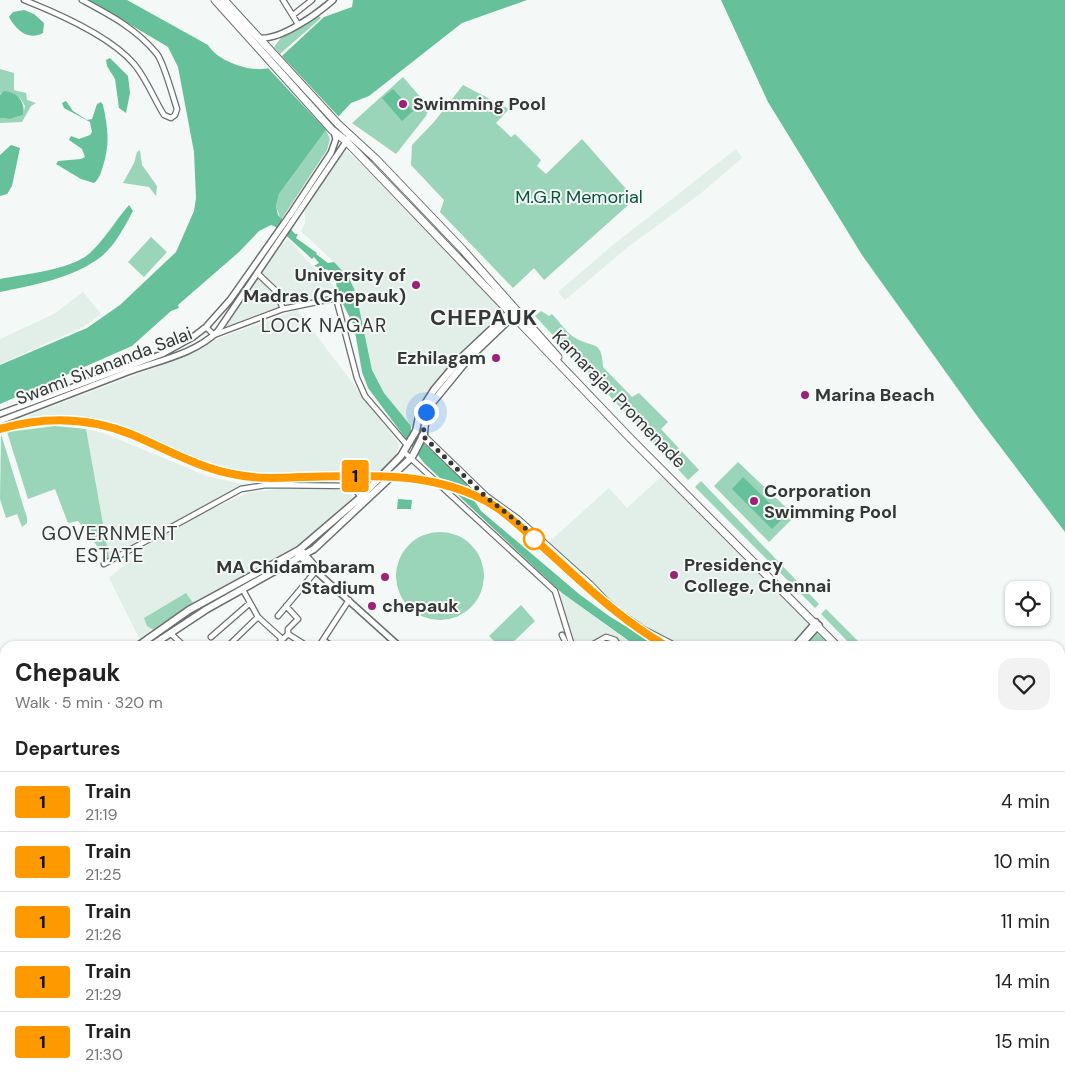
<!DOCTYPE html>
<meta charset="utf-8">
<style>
:root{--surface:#fff;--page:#f2f2f2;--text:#222;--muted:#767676;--line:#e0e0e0}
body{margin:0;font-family:"DM Sans",sans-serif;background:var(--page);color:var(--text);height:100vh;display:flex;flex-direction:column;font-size:19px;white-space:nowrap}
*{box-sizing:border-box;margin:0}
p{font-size:16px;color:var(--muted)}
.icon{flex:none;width:28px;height:28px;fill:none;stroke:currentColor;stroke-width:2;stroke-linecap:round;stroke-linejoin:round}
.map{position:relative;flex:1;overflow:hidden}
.details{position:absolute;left:0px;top:641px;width:1065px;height:441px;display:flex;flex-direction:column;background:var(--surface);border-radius:15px 15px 0 0;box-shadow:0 1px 4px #0004}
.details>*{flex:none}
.badge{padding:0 10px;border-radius:4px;font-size:18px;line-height:32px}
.controls{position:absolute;left:1005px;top:581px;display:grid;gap:10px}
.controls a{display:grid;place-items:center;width:45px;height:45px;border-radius:10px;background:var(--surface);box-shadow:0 1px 4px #0004;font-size:25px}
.you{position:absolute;width:25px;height:25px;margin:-12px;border:4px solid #fff;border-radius:50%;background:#1a73e8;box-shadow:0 0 0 8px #1a73e833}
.map>.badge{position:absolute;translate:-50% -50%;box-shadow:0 0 0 2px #fff}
h2{padding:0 15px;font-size:19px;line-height:45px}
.round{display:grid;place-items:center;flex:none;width:52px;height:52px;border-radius:15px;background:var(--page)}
.head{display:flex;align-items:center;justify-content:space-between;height:85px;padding:0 15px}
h1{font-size:24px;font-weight:700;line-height:38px}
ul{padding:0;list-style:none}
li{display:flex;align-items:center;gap:15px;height:60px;padding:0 15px;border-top:1px solid var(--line)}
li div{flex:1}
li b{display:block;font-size:19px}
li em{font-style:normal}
li .badge{min-width:55px;font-weight:700;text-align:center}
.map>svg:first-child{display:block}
.built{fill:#e2eee8}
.green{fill:#9ad4b9}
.water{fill:#66c099}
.pier{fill:#f4f8f6}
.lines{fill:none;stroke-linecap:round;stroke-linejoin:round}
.canal{stroke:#66c099;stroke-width:4}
.minor-casing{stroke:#6b6f6d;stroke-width:7}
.tertiary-casing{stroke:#6b6f6d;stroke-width:8}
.secondary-casing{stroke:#6b6f6d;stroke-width:9}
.primary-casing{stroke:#6b6f6d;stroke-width:9}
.minor{stroke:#fff;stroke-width:4.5}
.tertiary{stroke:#fff;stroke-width:5}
.secondary{stroke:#fff;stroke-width:6}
.primary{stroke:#fff;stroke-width:7}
.rail{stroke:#4c4e4d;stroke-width:1;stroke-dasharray:10 5;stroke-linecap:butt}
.line-casing{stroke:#fff;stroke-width:11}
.line{stroke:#f90;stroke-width:8}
.walk{stroke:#363737;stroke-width:5;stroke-dasharray:0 9}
.poi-dot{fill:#9d2177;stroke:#f4f8f6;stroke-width:2}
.stop-dot{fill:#fff;stroke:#f90;stroke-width:2.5}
.labels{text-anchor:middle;stroke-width:4;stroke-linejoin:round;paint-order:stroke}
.poi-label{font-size:18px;font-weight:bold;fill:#363737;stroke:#f4f8f6;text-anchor:start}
.park-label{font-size:18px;fill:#08543a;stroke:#f4f8f6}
.street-label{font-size:18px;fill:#363737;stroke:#f4f8f6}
.neighbourhood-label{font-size:19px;letter-spacing:1px;fill:#363737;stroke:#f4f8f6}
.district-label{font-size:22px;font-weight:bold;letter-spacing:1px;fill:#363737;stroke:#f4f8f6}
</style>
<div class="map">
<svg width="1065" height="1082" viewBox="0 0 1065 1082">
<rect width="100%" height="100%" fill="#f4f8f6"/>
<path class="built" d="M736,149L742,158L700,194L628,247L565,300L558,292L613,245Z
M348,152L392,194L501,309L496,322L460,355L434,386L411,426L384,393L372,370L356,293L334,262L301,231L305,223V210L327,175L343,153Z
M288,239L315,269L327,276L337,292L286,304L229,328L227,325L266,265Z
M83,292L101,314L83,327L0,364V339L54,314Z
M297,310L399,444L395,458L385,471L267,476L235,475L192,462L114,425L85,419H30L29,415L157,367L220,338Z
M86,429L103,433L207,476L245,485L225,494L109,557Z
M663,475L811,624L790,646H677L619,609L549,542L609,488L627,508Z
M300,487L351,491L352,498L309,539L193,603L162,623L141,642L109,578L160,535L201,514L250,492Z
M562,593L629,642L627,646H576L559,596Z
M0,936L5,939L0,948L5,951V1063L0,1070Z
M344,1078H373L369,1082H350Z"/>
<path class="green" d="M318,15L321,18L280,54L274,47L283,35Z
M0,69L14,73V90L26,93L27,100L36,103L31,106L22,122L0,123V118L10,119L23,115L25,106L20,98L1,93L0,95Z
M403,77L429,107L426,116L396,154L352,123Z
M463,85L509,109L496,123L511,137L515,134L541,160L537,166L546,174L582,139L635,199L544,280L534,268L513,288L440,212L444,200L411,165L412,145L434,122Z
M326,130L330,139L327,150L281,220L276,206L279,194Z
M140,150L142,165L157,186L156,196L149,187L123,183L134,163L137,152Z
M151,237L167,252L144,277L128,262Z
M541,311L549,316L552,314C559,321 568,335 577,339C594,348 602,340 603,367L632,397L639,393L668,422L661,429L699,470L688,480L535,316Z
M55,426L86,429L109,557L107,559L78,521L68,523L55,489L28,499L7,432Z
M1,434L27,518V523L22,527L17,514L6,518L0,499Z
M738,462L795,516L769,542L714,486Z
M701,481L819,604L815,608L695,487Z
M396 576a44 44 0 1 1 88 0a44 44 0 1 1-88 0Z
M186,593L193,603L154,630L147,626L144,618Z
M521,605L535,621L509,646H499L489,636Z
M826,609L863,646H852L821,614Z
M817,633L831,646H805Z
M1060,818L1065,822V853L1060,848Z"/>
<path class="water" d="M89,0H127L208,45C217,61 251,73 269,68L324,17L352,7L353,0H527L462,23L369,96L351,103L326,130L279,194L276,206L278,215L295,234H298L296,238L317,253L316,254L328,263L334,262L349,278L356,293L372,370L384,393L411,426V432L468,483L466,488L481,511L579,594L609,616L658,646H636L562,593L424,463L368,388L362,372L354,326L337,292L336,279L328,270L314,266L319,263L314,257L312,259L278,228L271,225L259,231L239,252L178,305L179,308L171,311L132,346L0,404V365L87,328L120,305L176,252L194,211L196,198L194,152L178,67L168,47Z
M721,0H1065V532L980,420L862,255L768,102Z
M24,10L34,14L44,23L43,33C28,41 16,30 9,17L13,12Z
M110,58L128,76L130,93L126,113L119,108L115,79L107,66L106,60Z
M393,89L413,111L402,121L382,98Z
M4,91C18,92 26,103 23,115L10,119L0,118V95Z
M66,101L73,111L87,120L92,119L97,104L101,102L103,105C108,128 110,144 103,166C101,173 99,179 94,183L81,179L56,164L58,161L81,159L85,157L82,149L69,140L71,136L79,139L90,135L92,132L90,122L64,108L62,103Z
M11,145L20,148L12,186L7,194L0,196V155Z
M129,205L133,211C125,226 115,245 102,256C74,278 34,285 0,292V279C25,274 71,270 90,253C105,239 116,220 129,205Z
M743,477L784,517L772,529L732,489Z
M398,499L412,500L411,509H397Z"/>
<path class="pier" d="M281,55L340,118L328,132L267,67Z
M357,290L359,296L339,301L338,295Z"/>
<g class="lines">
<path class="canal" d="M1060,1023L1065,1033"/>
<defs>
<path id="minor" d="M24,0C57,13 111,37 134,64C146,78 154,99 164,115L171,118L175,115L177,109C173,97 164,63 157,54C137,29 110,15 82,0
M283,0L298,24
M293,15L312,0
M257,273L276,291L283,309
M206,327L214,335L283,309L336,298L357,378L365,396L407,445
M404,452L555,591L572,646
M104,564L241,489L266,485L352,486L362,498
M243,590L258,617L280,637L284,646
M278,616L315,572
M170,633L184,646
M288,634L307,646
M562,635L566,643L564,646
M211,637L250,603
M323,640L332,646
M228,646L258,617
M276,646L288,634V629L298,619L286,606
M319,646L349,600
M590,646L606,637L615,640L619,646
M0,765L5,758
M0,806L5,798
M0,840L5,833
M0,852L5,856
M0,876L5,868
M0,891L5,895
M0,913L5,906
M1060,921L1065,926
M1,935L5,929
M1060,939L1065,934
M1060,952L1065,955
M1060,992L1065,1001
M1060,1057L1065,1064
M0,1076L5,1070
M8,1078L13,1082
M38,1078L43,1082
M91,1078L96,1082
M117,1078L123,1082
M153,1078L159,1082
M184,1078L191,1082
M231,1078L237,1082
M302,1078L308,1082
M342,1078L348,1082
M382,1078L388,1082
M427,1078L433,1082
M511,1078L516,1082
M536,1078L541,1082
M619,1078L625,1082
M654,1078L661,1082
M685,1078L691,1082
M781,1078L787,1082
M842,1078L846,1082
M907,1078L911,1082
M938,1078L943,1082
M1057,1078L1061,1082
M52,1082L56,1078
M169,1082L172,1078
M217,1082L219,1078
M271,1082L273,1078
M290,1082L293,1078
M331,1082L334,1078
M466,1082L470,1078
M500,1082L503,1078
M565,1082L569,1078
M609,1082L612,1078
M799,1082L802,1078
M892,1082H893"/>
<path id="tertiary" d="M258,38C280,41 317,14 333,0
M0,414L162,354L193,337L206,327L230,300L292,212L331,153L336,139L334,132
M0,421C42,405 83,389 125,373C156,361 194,355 218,331L348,139
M299,550L303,552L322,574
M298,555L399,646
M795,646L816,622
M800,646L819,625
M377,1082L381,1078"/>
<path id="secondary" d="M138,646L189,610L299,550L361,497L401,456L416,431L420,412L434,390L461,358L513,309
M151,646L207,609L314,549L412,457L424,434L426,412L432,403L468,359L516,313
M0,729L5,727
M0,737L5,735
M1060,1025L1065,1022
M577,1078L583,1082
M976,1082L983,1078"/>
<path id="primary" d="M215,0L332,130L346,141L394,191L630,438L837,646
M224,0L338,124L376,159L463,250L558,357
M423,436L486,497L518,520L590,585L613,609L643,630L674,646
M1060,854L1065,858
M1060,864L1065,869"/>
</defs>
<use href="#minor" class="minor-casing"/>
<use href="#tertiary" class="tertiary-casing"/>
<use href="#secondary" class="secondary-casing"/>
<use href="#primary" class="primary-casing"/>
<use href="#minor" class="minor"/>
<use href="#tertiary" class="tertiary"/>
<use href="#secondary" class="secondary"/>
<use href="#primary" class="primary"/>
<path class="rail" d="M0,429C55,414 98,419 150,443C179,457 209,472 242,476C324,486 407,460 484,500C497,507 508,518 520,527C551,553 579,582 609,609C626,623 647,635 666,646
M1060,1011L1065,1020"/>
</g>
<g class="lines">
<defs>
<path id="line" d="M0,429C45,416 89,417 133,435C168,450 200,469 238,475C258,479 279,478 299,477C362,476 426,470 484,500C506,511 524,531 543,547C584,584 618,618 666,646"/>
</defs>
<use href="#line" class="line-casing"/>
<use href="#line" class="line"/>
<path class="walk" d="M426,412L423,436L486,497L539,539H534"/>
</g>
<g class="poi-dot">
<circle cx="403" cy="104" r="5"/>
<circle cx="416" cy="285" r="5"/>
<circle cx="496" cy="358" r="5"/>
<circle cx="805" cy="395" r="5"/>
<circle cx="754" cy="501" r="5"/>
<circle cx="674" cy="575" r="5"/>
<circle cx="385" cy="577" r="5"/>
<circle cx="372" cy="606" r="5"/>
</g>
<circle class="stop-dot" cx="534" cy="539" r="10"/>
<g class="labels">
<g class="poi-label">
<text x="413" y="110">Swimming Pool</text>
<text x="406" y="281" text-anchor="end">University of<tspan x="406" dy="21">Madras (Chepauk)</tspan></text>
<text x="486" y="364" text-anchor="end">Ezhilagam</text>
<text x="815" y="401">Marina Beach</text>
<text x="764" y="497">Corporation<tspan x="764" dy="21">Swimming Pool</tspan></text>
<text x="684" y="571">Presidency<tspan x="684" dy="21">College, Chennai</tspan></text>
<text x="375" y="573" text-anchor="end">MA Chidambaram<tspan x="375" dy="21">Stadium</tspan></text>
<text x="382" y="612">chepauk</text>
</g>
<g class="park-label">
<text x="579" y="203">M.G.R Memorial</text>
</g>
<g class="street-label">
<text transform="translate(104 366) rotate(-21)" y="6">Swami Sivananda Salai</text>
<text transform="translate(619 399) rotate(46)" y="6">Kamarajar Promenade</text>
</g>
<g class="neighbourhood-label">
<text x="324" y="332">LOCK NAGAR</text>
<text x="110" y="540">GOVERNMENT<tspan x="110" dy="22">ESTATE</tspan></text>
</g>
<g class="district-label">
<text x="484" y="325">CHEPAUK</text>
</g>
</g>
</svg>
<div class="controls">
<a><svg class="icon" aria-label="locate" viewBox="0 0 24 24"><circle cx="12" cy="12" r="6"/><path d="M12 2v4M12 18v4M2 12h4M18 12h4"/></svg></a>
</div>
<div class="you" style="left:426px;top:412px"></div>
<b class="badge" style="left:355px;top:476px;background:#f90;color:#111">1</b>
<section class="details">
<div class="head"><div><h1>Chepauk</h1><p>Walk · 5 min · 320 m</p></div><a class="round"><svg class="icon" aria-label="heart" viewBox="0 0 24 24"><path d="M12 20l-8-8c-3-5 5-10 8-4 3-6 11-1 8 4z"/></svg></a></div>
<h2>Departures</h2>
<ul>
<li><span class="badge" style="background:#f90;color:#111">1</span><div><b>Train</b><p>21:19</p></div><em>4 min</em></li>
<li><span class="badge" style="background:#f90;color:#111">1</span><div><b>Train</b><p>21:25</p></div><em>10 min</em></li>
<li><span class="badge" style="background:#f90;color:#111">1</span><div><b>Train</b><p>21:26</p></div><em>11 min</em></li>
<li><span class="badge" style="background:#f90;color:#111">1</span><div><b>Train</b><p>21:29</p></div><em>14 min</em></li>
<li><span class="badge" style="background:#f90;color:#111">1</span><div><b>Train</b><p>21:30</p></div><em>15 min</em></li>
</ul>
</section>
</div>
